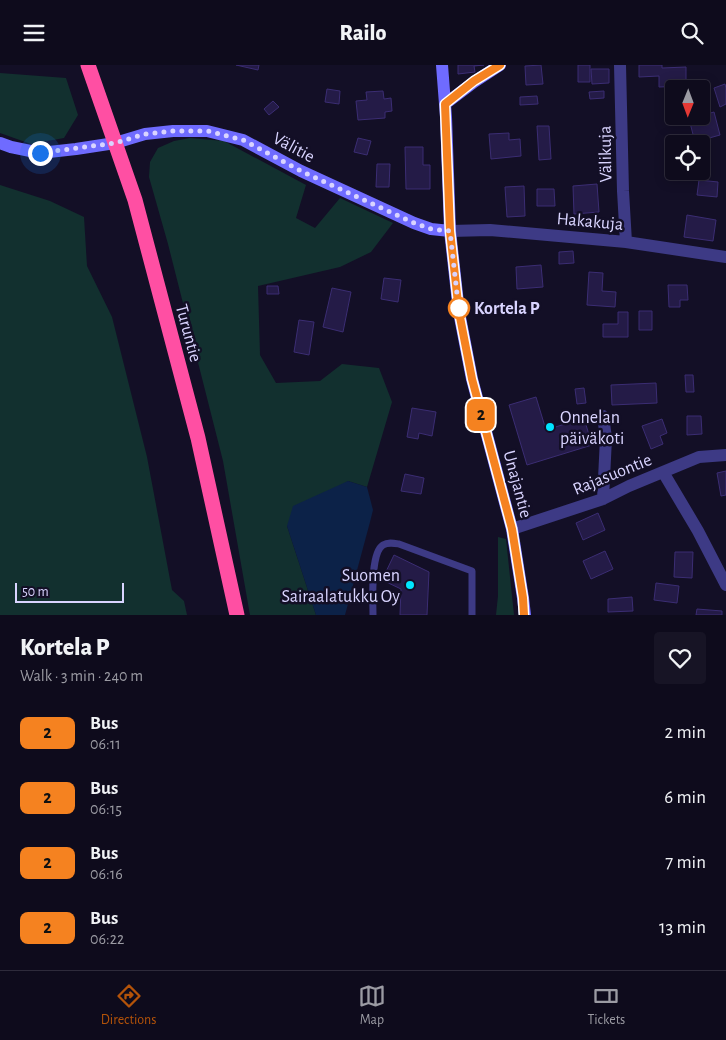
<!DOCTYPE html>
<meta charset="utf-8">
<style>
:root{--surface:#0e0b1c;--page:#171425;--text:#f1f3f6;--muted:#9b9ba3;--line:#2e2b3b;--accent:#b45309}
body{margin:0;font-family:"Alegreya Sans",sans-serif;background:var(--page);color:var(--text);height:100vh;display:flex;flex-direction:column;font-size:19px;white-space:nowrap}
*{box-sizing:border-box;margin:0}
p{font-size:16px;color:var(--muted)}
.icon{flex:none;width:28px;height:28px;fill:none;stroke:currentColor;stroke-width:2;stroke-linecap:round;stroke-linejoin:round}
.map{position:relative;height:550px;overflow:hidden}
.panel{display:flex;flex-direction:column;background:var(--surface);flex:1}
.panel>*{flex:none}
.badge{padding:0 10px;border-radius:8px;font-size:18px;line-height:32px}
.needle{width:32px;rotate:181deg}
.buttons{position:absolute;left:665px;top:15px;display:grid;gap:10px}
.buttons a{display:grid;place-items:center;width:45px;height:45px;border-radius:5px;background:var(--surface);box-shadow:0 2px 12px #0003,0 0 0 1px var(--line);font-size:25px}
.scale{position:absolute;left:15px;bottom:12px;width:109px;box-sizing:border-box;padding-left:5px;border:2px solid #d9d4ff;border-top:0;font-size:14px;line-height:18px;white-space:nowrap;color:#d9d4ff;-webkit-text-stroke:4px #130f26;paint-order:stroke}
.you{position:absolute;width:25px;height:25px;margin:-12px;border:4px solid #fff;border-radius:50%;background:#1a73e8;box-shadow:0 0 0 8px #1a73e833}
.map>.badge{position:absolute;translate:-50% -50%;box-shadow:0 0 0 2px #fff}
.round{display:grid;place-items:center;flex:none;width:52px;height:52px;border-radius:5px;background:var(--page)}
.overview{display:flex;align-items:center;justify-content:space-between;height:85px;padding:0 20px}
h1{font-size:24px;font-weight:800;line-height:38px}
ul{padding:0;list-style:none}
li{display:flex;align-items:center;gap:15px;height:65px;padding:0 20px}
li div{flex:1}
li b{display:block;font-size:19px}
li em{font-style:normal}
li .badge{min-width:55px;font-weight:700;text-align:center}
header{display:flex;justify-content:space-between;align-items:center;height:65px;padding:0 20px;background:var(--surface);font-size:22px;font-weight:800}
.tab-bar{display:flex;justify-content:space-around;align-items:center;height:70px;border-top:1px solid var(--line);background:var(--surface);font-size:14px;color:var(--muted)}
.tab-bar a{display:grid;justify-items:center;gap:2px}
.tab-bar .selected{color:var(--accent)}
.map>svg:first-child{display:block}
.green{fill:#12302f}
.water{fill:#0c2248}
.building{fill:#241b47;stroke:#3b2d73}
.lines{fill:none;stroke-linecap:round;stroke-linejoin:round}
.lane{stroke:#3d3a85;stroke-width:7}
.street{stroke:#3d3a85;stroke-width:12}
.secondary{stroke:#6f6bff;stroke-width:12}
.highway{stroke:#ff4fa3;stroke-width:15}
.line-casing{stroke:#fff;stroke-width:11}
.line{stroke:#f58220;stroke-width:8}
.walk{stroke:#d9d4ff;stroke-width:5;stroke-dasharray:0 9}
.stop-dot{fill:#fff;stroke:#f58220;stroke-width:2.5}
.poi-dot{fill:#00e5ff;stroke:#130f26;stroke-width:2}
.labels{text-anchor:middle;stroke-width:5;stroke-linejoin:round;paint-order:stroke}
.street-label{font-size:18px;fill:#d9d4ff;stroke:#130f26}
.stop-label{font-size:18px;font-weight:bold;fill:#d9d4ff;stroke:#130f26;text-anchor:start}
.poi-label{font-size:18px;fill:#d9d4ff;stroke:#130f26;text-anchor:start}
</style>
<header><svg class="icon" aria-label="menu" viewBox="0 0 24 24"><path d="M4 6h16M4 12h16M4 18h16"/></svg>Railo<svg class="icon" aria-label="search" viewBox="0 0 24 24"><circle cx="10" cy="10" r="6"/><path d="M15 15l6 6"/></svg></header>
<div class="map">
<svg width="726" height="550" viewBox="0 0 726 550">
<rect width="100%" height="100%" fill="#130f26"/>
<path class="green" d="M0,8L66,13L78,50L64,73L31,79L0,68Z
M190,73L224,76L306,120L296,153L315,163L340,133L393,158L371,187L340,202L258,221L260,290L276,318L320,316L342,299L379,303L392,337L367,422L348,416L287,461L316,550H250L223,396L168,179L149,112L150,97L158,83L174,76Z
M0,120L50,136L84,152L87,201L112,252L147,392L172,525L184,536L187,550H0Z
M498,472L506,474L514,550H496L498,531Z"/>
<path class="water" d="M348,416L367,422L373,445L370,457L345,550H316L287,461L293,441Z"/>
<path class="building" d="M236,0H259L258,5Z
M458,0H484L474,1L475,7L458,9Z
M541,0L543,19L526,20L525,1Z
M578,0H590V17H578Z
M639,0H662V3L686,2V21L659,22V11L639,12Z
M591,4H609V18L592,19Z
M725,19L726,23V39L720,42L714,23Z
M327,24L340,26L339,39L325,37Z
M383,26L384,34L391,33L392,46L385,47V53L358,55L356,36L367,35L366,27Z
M604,26V33L590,34L589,27Z
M537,31L538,39L520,40V32Z
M273,36L279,42L269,50L264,44Z
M714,47L720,70L695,77L689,54Z
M537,61H549L551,94L539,95Z
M509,68V75L520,74L521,91L491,94L489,69Z
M358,73L371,76L367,90L354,87Z
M405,82H423V100H430V124H406Z
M377,99H390L389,122H376Z
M699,115L718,117L717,132L697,130Z
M597,119L599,147L574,149L573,121Z
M524,121L525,151L507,152L505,122Z
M537,124H554L555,141H537Z
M687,150L716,155L713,176L684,172Z
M573,186L574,198L559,199V187Z
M541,200L543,222L517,224L516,202Z
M589,207L603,208L602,226L616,227L615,242L587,240Z
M384,213L401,215L398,237L381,234Z
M668,220H687L688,235H680V242H669Z
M267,221H278L279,229H267Z
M332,223L351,227L343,267L323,262Z
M639,246H652V265H639Z
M618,247H628V272H603V259H618Z
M299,255L314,257L309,290L294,287Z
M685,310H693L694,327H686Z
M656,318L657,338L612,340L611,320Z
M584,323L586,338L577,339L575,324Z
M536,332L546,365L584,353L592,380L527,400L509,340Z
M412,343L436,347L432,371L419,368L418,374L407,372Z
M687,351H701L702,369L687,370Z
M662,354L667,368L660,371L663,379L651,384L642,361Z
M726,406V430L721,431L717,408Z
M405,409L424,413L421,429L401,426Z
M598,448L605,465L583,475L576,458Z
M605,486L613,504L591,514L583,496Z
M675,487H693L692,513L674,512Z
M394,490L429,507L427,550H400L401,524L382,515Z
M656,518L679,521L677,538L654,535Z
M632,532L633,546L608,547V534Z
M697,544L722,546V550H696Z"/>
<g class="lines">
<path class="lane" d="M373,550C373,535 370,488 383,480C388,477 393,478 399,479L472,506V550"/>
<path class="street" d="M620,0L623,126L626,177
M450,166L490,165L626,177L726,192
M663,407L698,466L726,520
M603,434L606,373L603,351
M512,464L603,434L629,421L699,392L726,390"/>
<path class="secondary" d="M442,0L446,52L450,166L459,247L472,314L512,464L523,533L525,550
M445,39L474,17L500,0
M0,78L11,82L40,88L76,84L115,78L145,69L173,66H207L243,75L301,106L414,158L431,164L450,166"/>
<path class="highway" d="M88,0L135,135L198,373L237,550"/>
</g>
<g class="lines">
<defs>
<path id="line" d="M500,0L474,16L445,39L450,166L459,247L472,314L512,464L523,533L524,550"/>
</defs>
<use href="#line" class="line-casing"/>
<use href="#line" class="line"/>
<path class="walk" d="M40,88L115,78L145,69L173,66H208L243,75L301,106L414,158L431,164L450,166L459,247V243"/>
</g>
<circle class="stop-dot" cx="459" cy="243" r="10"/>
<g class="poi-dot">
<circle cx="550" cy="362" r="5"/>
<circle cx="410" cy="520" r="5"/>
</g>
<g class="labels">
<g class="street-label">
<text transform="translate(294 82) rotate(28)" y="6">Välitie</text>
<text transform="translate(605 89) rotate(-91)" y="6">Välikuja</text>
<text transform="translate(590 156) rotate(5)" y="6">Hakakuja</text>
<text transform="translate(189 268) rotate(75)" y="6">Turuntie</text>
<text transform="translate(612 409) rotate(-22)" y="6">Rajasuontie</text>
<text transform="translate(518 419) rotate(75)" y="6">Unajantie</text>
</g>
<g class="stop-label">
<text x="474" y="249">Kortela P</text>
</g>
<g class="poi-label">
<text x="560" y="358">Onnelan<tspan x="560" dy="21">päiväkoti</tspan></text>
<text x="400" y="516" text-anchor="end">Suomen<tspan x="400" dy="21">Sairaalatukku Oy</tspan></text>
</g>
</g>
</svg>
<div class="buttons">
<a><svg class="needle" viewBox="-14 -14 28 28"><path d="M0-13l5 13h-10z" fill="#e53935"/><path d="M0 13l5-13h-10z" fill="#9b9ba3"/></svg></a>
<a><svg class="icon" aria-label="locate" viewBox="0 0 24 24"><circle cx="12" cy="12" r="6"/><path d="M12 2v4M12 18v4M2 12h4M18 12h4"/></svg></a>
</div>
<div class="scale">50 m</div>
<div class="you" style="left:40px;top:88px"></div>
<b class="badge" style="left:481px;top:350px;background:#f58220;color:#111">2</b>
</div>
<section class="panel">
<div class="overview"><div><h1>Kortela P</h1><p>Walk · 3 min · 240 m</p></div><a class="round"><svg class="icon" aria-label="heart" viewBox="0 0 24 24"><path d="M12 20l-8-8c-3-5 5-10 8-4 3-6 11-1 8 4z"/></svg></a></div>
<ul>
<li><span class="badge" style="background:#f58220;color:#111">2</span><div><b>Bus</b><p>06:11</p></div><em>2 min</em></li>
<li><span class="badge" style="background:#f58220;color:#111">2</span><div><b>Bus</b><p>06:15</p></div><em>6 min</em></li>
<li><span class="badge" style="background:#f58220;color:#111">2</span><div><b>Bus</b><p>06:16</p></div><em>7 min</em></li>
<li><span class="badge" style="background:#f58220;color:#111">2</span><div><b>Bus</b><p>06:22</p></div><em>13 min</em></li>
</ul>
</section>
<nav class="tab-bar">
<a class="selected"><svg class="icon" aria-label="directions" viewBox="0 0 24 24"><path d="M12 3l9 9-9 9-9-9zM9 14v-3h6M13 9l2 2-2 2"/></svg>Directions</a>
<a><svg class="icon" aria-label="map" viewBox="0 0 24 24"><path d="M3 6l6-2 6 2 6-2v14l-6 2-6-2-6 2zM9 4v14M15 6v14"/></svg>Map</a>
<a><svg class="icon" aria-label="tickets" viewBox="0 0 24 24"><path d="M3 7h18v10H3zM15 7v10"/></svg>Tickets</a>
</nav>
